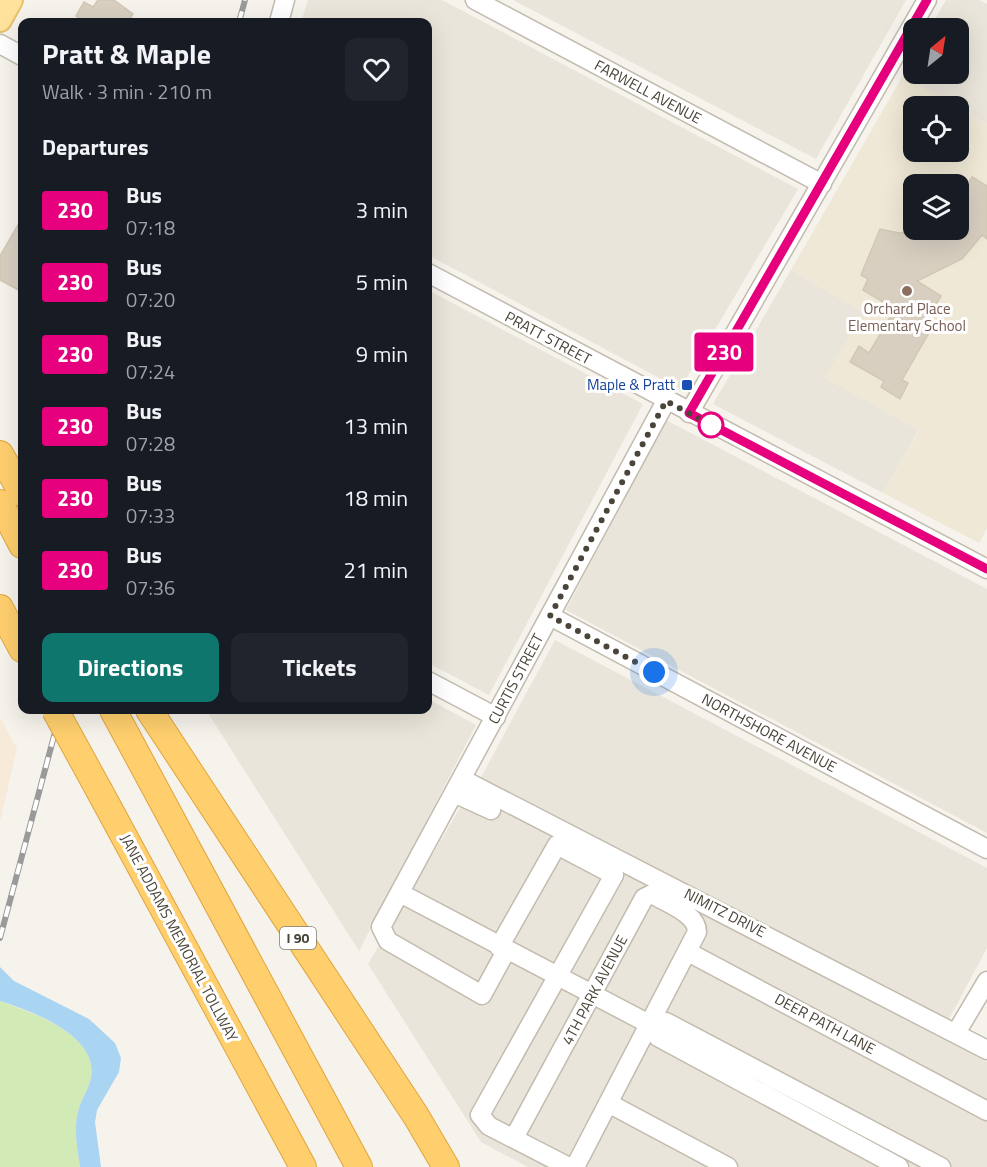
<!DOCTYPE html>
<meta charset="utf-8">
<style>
:root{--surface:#171b24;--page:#20242c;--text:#f1f3f6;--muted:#9ea1a6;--accent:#0f766e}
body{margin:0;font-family:"Titillium Web",sans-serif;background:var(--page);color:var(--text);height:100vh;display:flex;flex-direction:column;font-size:22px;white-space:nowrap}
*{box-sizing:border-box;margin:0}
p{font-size:20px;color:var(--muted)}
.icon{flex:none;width:33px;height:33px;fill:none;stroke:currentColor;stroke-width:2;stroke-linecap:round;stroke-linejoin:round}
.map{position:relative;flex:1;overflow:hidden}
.side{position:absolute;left:18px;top:18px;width:414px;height:696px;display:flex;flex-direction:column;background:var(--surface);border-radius:12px;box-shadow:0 6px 24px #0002}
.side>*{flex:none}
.badge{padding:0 12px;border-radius:4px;font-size:21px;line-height:39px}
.needle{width:39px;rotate:30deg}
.buttons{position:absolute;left:903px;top:18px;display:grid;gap:12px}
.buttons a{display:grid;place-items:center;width:66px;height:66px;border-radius:12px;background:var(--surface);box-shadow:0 6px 24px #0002;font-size:30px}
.you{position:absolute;width:30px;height:30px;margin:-15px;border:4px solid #fff;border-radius:50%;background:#1a73e8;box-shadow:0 0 0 9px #1a73e833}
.map>.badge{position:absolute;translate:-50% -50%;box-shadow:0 0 0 3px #fff}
h2{padding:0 24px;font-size:22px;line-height:54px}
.round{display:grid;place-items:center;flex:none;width:63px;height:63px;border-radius:12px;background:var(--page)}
.headline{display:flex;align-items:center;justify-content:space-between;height:102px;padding:0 24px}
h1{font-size:28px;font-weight:700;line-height:45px}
.button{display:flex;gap:12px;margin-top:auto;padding:12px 24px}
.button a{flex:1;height:69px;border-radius:12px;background:var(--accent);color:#fff;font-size:24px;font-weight:700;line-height:69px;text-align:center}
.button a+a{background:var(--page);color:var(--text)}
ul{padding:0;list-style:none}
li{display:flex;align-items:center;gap:18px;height:72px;padding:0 24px}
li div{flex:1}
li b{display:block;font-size:22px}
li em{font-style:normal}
li .badge{min-width:66px;font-weight:700;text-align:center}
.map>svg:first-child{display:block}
.residential{fill:#eae5da}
.commercial{fill:#f7ead8}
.education{fill:#efe8d6;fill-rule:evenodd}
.green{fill:#d2eab5}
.water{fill:#a9d4f2}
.building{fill:#d8cfc1;stroke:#d3c7b4;stroke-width:1.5}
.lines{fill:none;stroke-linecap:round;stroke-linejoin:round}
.minor-casing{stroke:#c2bbae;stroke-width:21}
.major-casing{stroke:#e6c16a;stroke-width:26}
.highway-casing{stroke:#e0a43c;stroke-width:28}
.minor{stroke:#fff;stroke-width:18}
.major{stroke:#ffe39c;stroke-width:22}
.highway{stroke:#ffcf6e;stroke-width:26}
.rail-casing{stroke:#9a9a9a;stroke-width:6}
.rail{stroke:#fff;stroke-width:4;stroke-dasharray:11;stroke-linecap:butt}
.highway-bridge-casing{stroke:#e0a43c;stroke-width:28;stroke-linecap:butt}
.highway-bridge{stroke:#ffcf6e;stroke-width:26}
.line-casing{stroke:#fff;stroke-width:14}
.line{stroke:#e6007e;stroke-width:9}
.walk{stroke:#4b4439;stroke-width:6;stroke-dasharray:0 10.8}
.education-dot{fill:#8d6e63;stroke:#fff;stroke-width:2}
.transit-dot{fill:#1a4fb4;stroke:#fff;stroke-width:2}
.stop-dot{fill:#fff;stroke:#e6007e;stroke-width:3}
.labels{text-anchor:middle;stroke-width:6;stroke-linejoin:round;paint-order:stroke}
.shield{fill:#fff;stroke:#817c74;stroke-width:1.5}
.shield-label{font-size:14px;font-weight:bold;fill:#4b4439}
.street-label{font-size:15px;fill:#4b4439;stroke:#fff}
.education-label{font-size:15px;fill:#785e54;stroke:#fff}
.transit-label{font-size:15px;fill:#164399;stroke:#fff;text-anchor:end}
</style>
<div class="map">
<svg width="987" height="1167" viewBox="0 0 987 1167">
<rect width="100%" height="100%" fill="#f6f3ec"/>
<path class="residential" d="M308,0H442L798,189L680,389L428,255V22H301Z
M513,0H906L816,159Z
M946,0H979L987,4V123L902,77L913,57L914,74H958V28H930Z
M791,270L864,312L826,378L919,430L883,493L713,404Z
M428,290L643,404L489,695L428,663Z
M666,420L987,589V833L566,610Z
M555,640L987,868V948L949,1019L480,779Z
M428,699L476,725L359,951L206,710H428Z
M470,791L987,1062V1167H528L481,1142L368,964Z"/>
<path class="commercial" d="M0,718L17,748L0,822Z"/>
<path class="education" d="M902,77L956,106H914V152H958L959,108L987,123V528L979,543L883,493L919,431L825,377L864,312L791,270ZM914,184H958V230H914Z"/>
<path class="green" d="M0,1001C30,1012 99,1034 91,1078C89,1088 82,1098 79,1108C73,1127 77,1147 80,1167H0Z"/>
<path class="water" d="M0,967L14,981L89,1019L115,1043L121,1058L119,1072L97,1110L95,1122L101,1167H80C77,1147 73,1127 79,1108C82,1098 89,1088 91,1078C99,1035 31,1011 0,1001Z"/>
<path class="building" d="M98,0H114L133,14L128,22H86L76,16L84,2L93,7Z
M972,177L987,186V239L982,235L962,259L917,281L941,296L923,326L930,331L902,380L908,383L900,399L881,387L884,381L850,362L859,346L869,353L895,309L863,290L868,279L861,275L880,229L899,233L924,230H958V200Z
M22,218V292L0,280V256Z"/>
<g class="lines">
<defs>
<path id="minor" d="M475,0L822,184
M279,22L285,0
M0,44L22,56
M428,273L987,569
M689,413L927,0
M550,616L987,849
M428,681L496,717
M462,779L987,1050
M454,793L491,810
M400,893L651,1025L658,1037L899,1167
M499,947L557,845L614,875L480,1115L489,1126L569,1167
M506,951L482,995L388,941L381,927L666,401
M688,952L987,1111
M651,1025L666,1022L941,1167
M956,1033L987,981
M610,1104L728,1167
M514,1138L644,898L652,894C666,903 697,913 697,932L575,1167"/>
<path id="major" d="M0,20L11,0"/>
<path id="highway" d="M0,454L22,493
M0,503L22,545
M0,608L22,649
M113,710L359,1167
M149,710L416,1116L446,1167
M100,792L303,1167"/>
</defs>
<use href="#minor" class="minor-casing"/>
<use href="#major" class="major-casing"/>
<use href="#highway" class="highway-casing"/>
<use href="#minor" class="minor"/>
<use href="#major" class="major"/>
<use href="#highway" class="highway"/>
<defs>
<path id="rail" d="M239,22L245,0
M0,938L61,710"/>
</defs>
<use href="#rail" class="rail-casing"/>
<use href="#rail" class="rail"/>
<defs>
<path id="highway-bridge" d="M55,710L100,792"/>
</defs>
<use href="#highway-bridge" class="highway-bridge-casing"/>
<use href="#highway-bridge" class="highway-bridge"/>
</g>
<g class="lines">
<defs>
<path id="line" d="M927,0L689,413L987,569"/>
</defs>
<use href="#line" class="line-casing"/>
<use href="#line" class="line"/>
<path class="walk" d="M654,672L550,616L666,401L711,425"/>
</g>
<circle class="education-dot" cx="907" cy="291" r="6"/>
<rect class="transit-dot" x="681" y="379" width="12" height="12" rx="3"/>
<circle class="stop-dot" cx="711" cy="425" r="12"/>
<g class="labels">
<rect class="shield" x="280" y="927" width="36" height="22" rx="4.5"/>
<g class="shield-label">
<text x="298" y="943">I 90</text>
</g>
<g class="street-label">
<text transform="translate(648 92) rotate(28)" y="5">FARWELL AVENUE</text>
<text transform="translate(548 338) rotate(28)" y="5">PRATT STREET</text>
<text transform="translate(516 679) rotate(-62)" y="5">CURTIS STREET</text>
<text transform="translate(769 733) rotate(28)" y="5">NORTHSHORE AVENUE</text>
<text transform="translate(725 913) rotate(27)" y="5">NIMITZ DRIVE</text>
<text transform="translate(179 938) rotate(62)" y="5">JANE ADDAMS MEMORIAL TOLLWAY</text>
<text transform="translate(595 990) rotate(-62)" y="5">4TH PARK AVENUE</text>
<text transform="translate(825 1024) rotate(28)" y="5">DEER PATH LANE</text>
</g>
<g class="education-label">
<text x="907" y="314">Orchard Place<tspan x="907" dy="17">Elementary School</tspan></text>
</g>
<g class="transit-label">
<text x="675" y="390">Maple &amp; Pratt</text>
</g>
</g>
</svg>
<div class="buttons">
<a><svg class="needle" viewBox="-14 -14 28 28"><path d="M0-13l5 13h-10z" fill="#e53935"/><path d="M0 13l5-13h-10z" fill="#9ea1a6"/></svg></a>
<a><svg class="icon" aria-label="locate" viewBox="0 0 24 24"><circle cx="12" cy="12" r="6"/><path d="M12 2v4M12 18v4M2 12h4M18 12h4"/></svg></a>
<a><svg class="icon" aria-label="layers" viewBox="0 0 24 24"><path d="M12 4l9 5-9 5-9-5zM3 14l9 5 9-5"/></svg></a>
</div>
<div class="you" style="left:654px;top:672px"></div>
<b class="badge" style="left:724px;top:352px;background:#e6007e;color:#fff">230</b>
<section class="side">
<div class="headline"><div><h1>Pratt &amp; Maple</h1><p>Walk · 3 min · 210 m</p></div><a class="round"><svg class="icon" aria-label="heart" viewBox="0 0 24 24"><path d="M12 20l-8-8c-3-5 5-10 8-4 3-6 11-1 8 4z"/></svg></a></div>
<h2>Departures</h2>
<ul>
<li><span class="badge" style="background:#e6007e;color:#fff">230</span><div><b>Bus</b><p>07:18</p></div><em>3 min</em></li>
<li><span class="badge" style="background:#e6007e;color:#fff">230</span><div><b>Bus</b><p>07:20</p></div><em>5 min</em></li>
<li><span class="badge" style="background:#e6007e;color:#fff">230</span><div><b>Bus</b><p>07:24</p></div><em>9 min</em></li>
<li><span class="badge" style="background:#e6007e;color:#fff">230</span><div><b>Bus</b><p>07:28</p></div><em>13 min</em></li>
<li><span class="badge" style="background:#e6007e;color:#fff">230</span><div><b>Bus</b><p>07:33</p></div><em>18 min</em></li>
<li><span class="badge" style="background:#e6007e;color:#fff">230</span><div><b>Bus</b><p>07:36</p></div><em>21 min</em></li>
</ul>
<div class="button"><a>Directions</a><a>Tickets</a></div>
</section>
</div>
